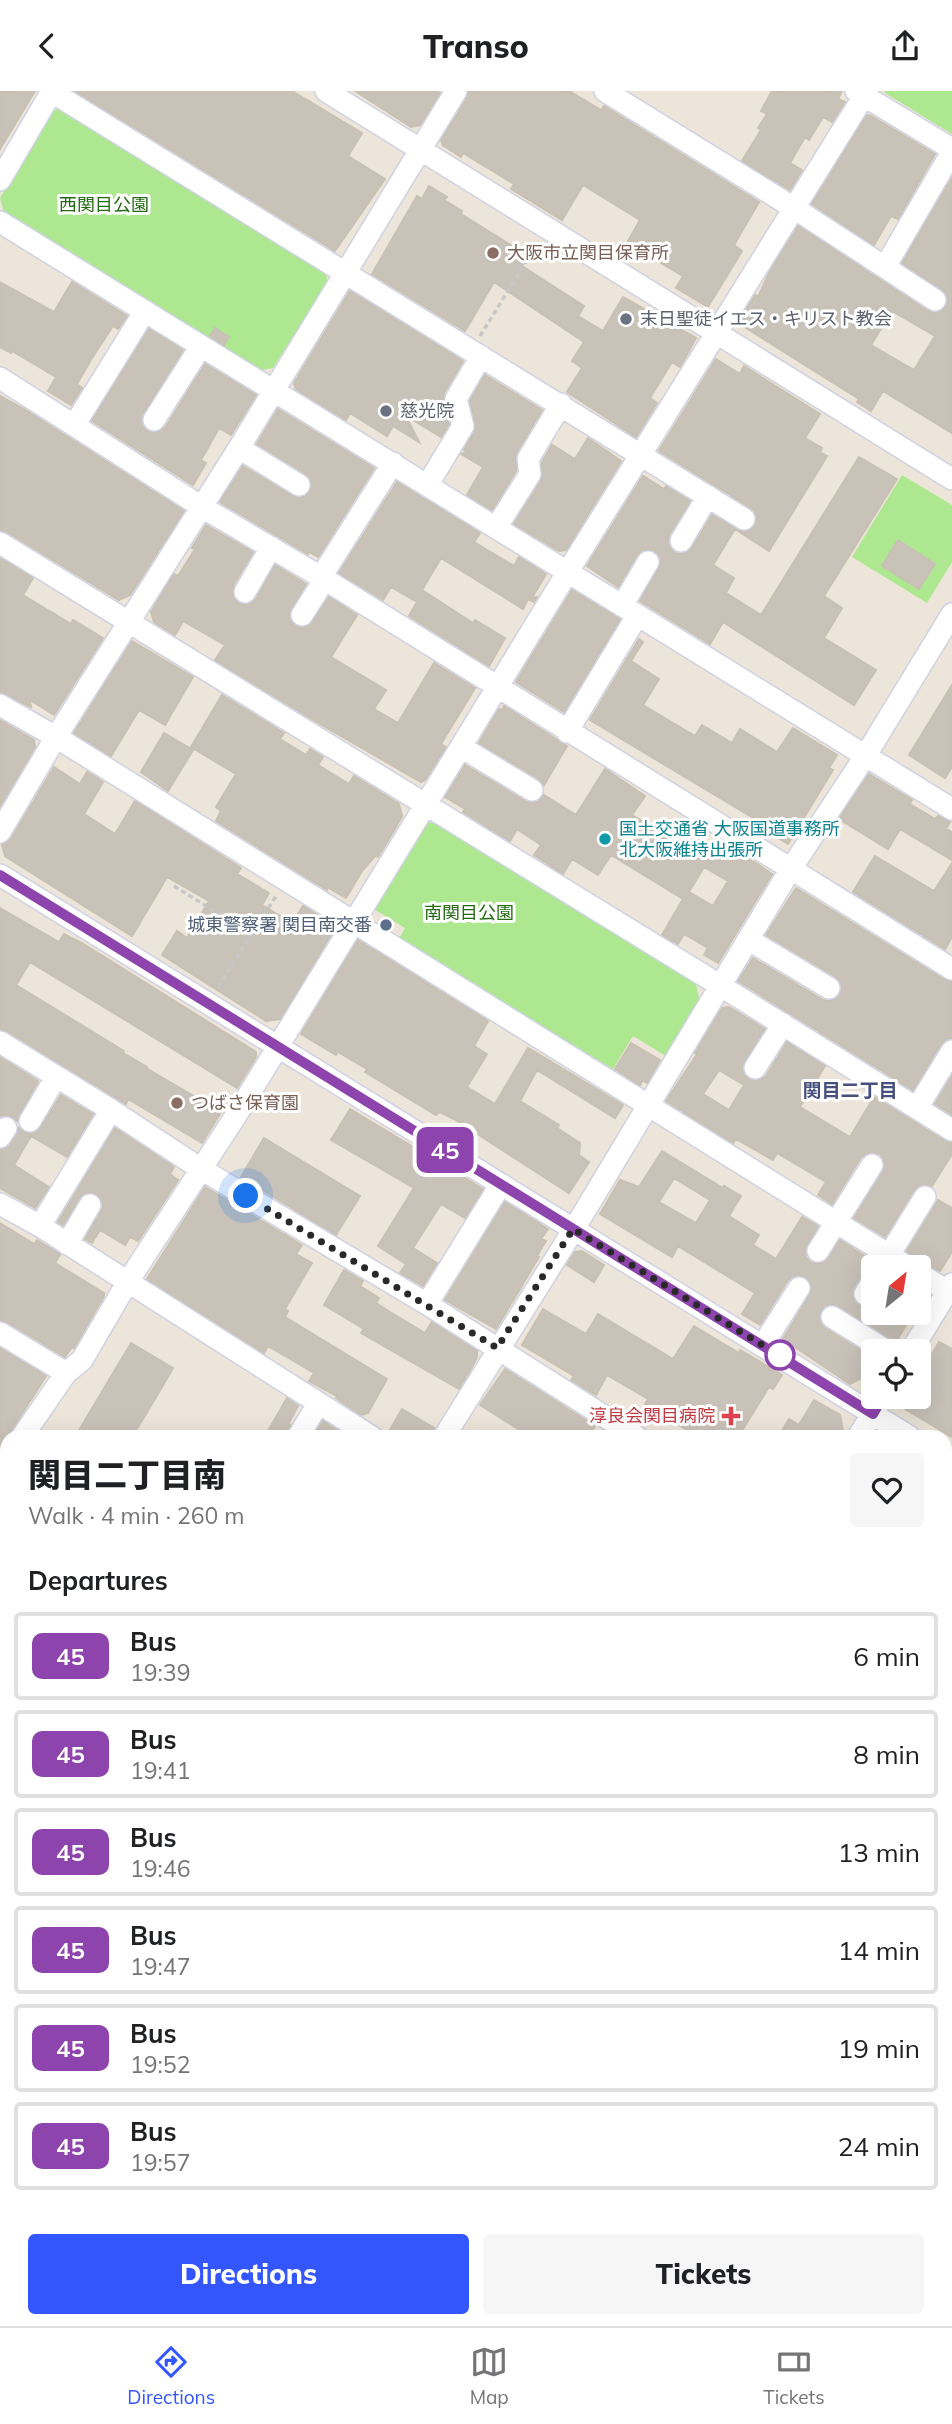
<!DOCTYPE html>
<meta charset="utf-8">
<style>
:root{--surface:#fff;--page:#f6f6f6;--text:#202124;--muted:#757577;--line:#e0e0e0;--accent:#3456ff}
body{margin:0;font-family:Mulish,"Noto Sans JP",sans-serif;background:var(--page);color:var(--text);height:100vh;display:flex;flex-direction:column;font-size:26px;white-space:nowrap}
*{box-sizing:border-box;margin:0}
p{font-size:23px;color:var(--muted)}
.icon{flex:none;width:38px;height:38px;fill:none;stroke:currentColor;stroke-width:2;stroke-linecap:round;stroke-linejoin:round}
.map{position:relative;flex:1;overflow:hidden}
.sheet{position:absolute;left:0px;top:1339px;width:952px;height:898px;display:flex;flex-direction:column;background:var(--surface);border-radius:21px 21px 0 0;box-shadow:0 7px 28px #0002}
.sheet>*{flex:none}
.badge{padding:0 14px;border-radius:10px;font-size:24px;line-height:46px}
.needle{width:46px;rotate:30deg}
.buttons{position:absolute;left:861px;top:1164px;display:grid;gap:14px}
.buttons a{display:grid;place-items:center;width:70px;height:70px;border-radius:7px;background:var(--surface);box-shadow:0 7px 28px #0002;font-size:35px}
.you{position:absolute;width:35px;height:35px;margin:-18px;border:5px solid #fff;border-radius:50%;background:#1a73e8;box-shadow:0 0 0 10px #1a73e833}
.map>.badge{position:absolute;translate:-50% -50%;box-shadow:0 0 0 4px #fff}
h2{padding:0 28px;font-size:26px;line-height:63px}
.round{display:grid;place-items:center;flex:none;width:74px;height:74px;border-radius:7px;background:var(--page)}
.overview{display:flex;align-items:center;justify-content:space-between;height:119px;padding:0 28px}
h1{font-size:33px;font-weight:800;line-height:52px}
.action{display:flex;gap:14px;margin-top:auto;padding:14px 28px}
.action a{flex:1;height:80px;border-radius:7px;background:var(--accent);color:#fff;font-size:28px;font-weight:800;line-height:80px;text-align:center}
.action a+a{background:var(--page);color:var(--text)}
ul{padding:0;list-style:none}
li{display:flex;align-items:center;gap:21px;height:88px;margin:0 14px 10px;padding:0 14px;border:4px solid var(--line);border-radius:7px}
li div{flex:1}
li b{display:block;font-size:26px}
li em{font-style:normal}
li .badge{min-width:77px;font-weight:700;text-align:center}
header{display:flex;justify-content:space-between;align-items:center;height:91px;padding:0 28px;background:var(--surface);font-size:32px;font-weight:800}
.tabs{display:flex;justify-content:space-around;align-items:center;height:98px;border-top:2px solid var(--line);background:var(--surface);font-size:19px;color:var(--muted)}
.tabs a{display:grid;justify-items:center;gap:4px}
.tabs .selected{color:var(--accent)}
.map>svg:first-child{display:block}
.industrial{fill:#dedbe4}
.green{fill:#ade891}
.water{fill:#64cdf7}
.building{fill:#c8c2b9;stroke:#c8c1b3;stroke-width:2;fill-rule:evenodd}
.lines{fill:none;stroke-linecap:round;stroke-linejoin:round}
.minor-casing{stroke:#cfd2e3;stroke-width:24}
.path{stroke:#c7c7c7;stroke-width:3.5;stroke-dasharray:5 3.5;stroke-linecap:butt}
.minor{stroke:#fff;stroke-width:21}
.line-casing{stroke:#fff;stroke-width:16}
.line{stroke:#8e44ad;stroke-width:10}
.walk{stroke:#292929;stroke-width:7;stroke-dasharray:0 12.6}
.education-dot{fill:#8d6e63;stroke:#fff;stroke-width:2.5}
.worship-dot{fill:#6b7280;stroke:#fff;stroke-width:2.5}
.culture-dot{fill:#0f9aa8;stroke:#fff;stroke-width:2.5}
.service-dot{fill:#5c6f8a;stroke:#fff;stroke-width:2.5}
.stop-dot{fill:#fff;stroke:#8e44ad;stroke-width:3.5}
.health-dot{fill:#e0444e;stroke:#fff;stroke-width:2.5}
.labels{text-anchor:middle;stroke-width:6;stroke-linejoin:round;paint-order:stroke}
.park-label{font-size:18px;fill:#256b14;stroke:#fff}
.education-label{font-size:18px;fill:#785e54;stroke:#fff;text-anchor:start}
.worship-label{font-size:18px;fill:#5b616d;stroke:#fff;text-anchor:start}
.culture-label{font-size:18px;fill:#0d838f;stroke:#fff;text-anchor:start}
.service-label{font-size:18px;fill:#4e5e75;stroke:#fff;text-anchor:end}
.health-label{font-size:18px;fill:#be3a42;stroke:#fff;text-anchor:end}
.neighbourhood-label{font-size:19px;font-weight:bold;fill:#464f7d;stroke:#fff}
</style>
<header><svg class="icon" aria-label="back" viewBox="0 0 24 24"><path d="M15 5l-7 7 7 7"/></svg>Transo<svg class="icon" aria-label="share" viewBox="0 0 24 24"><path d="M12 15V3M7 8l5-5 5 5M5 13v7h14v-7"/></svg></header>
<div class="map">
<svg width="952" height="2235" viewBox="0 0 952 2235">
<rect width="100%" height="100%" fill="#ede5d9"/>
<path class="industrial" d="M945,1711L952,1715V1786L945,1797Z
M468,2230H679L675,2235H477Z"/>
<path class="green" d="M885,0H952V43L885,2Z
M59,17L325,182L328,190L273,277L262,279L4,121L0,107L48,23Z
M902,384L952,414V471L927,512L852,466Z
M438,731L696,893L700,912L666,965L633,945L613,978L398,849L405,837L374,818L425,732Z"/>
<path class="water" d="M952,1820V1955L945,1967V1831Z
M694,2230H783L780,2235H690Z"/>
<path class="building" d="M0,0H35L0,58Z
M75,0H292L362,42L348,65L385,88L335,160Z
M355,0H436L440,2L420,34L411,36Z
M469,0H569L601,19L604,15L759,111L734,154L742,160L708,216L676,197L683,185L627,152L640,129L583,94L562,129L511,98L514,93L463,62L461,66L443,54L441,49L467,7Z
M772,0H842L838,8L845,11L832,31L823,26L809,49L805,46L790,72L802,79L790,99L742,70L761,39L758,37L767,23L761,20Z
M867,24L871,25L935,63L898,128L891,125L874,154L812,113Z
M952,87V342L883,300L871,320L857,311L859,308L738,232L755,204L758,206L770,180L798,135L928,220L935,222L942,220L948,210L946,202L902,172ZM892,220L935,245L914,279L871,254Z
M429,95L447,106L444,109L462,120L461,123L520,160L517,164L526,169L522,175L584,215L578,225L603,240L623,206L696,247L680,276L672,271L650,307L657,312L636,346L567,301L582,277L572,270L584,251L494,191L465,240L372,183L417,105L422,108Z
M0,191L54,221L72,191L127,225L118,238L113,235L92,267L77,293L82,297L71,314L48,300L56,286L12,260L11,262L0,256Z
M350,200L463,270L444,302L443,311L449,333L441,346L406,325L419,351L393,335L387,345L350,322L346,329L296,298L294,292Z
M215,237L229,246L224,254L210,245Z
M149,238L183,259L143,323L142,334L148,340L154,342L165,337L205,273L256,304L231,344L219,337L201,369L206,372L193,394L92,330Z
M716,268L740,283L744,275L820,323L805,347L822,357L820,361L827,365L769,460L735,438L713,474L734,487L726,502L761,524L859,366L897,388L824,505L842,517L824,547L876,579L854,614L723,531L710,553L640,510L661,472L660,465L654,459H642L637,464L618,496L587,475L643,385L664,398L666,395L690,410L669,444V456L675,462L681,463L692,457L712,424L743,441L755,435L757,428L751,417L659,360Z
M485,284L542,319L517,361L516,380L492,419L467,404L483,376L461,363L467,361L464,359L476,337L470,310Z
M0,305L24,318L184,420L130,504L119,509L7,441L0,439Z
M278,318L374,377L318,466L309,461L308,463L220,411L243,375L293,405L305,406L310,400L311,388L306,383L257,353Z
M588,347L621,370L566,459L559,460L514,433L541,390L542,371L552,354L575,368Z
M397,391L480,442L474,451L514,475L519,466L546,483L532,507L537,506L534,511L528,508L523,518L441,467L422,499L473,532L475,529L505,547L489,575L409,525L417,511L391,496L383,509L339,482Z
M206,434L253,461L233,495V507L238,512L246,514L256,508L275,474L306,493L289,523L290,529L296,535L302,537L309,535L329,506L357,524L331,566L386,599L374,618L398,632L434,572L475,597L441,653L446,656L425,689L421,691L315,630L215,569L225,554L183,530L175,544L154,531L151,521L174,483L178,485L195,458L192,457Z
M898,449L935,473L919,498L882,475Z
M0,467L33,487L23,504L71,533L73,529L103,547L54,624L30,609L31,616L0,601Z
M572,499L620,528L564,621L516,591Z
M639,548L643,551L631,570L659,588L643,614L695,645L702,634L732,652L740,638L777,661L793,637L837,664L829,677L833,679L788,753L753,732L755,728L590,629Z
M132,550L193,586L165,634L139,619L111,665L74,642Z
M952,594V676L945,687L909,664Z
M222,604L284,642L280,648L306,664L310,658L323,666L318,674L349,693L354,685L399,713L402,725L396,736L378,766L376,764L362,780L346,807L327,796V799L216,730L221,720L216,716L236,683L191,656Z
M504,615L567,655L544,694L539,688L479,652L499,618L502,619Z
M0,629L34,649L35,656L0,715Z
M164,642L193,659L168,700L141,681Z
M465,674L525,710L538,711L544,704L576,724L605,678L645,705L632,724L676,751L686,735L689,737L692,732L704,739L700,746L723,761L726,757L742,767L744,764L772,783L718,872L704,864L708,857L684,843L678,853L662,844L683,808L611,764L598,784L572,768L563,783L534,764L541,754L517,738L510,750L463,721L465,718L445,706ZM704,776L728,790L713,815L689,801Z
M54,676L80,693L87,681L103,691L84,723L115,743L135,710L241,777L237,783L269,802L262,814L292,832L303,815L331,833L332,842L280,928L266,930L162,864L177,840L187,847L209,810L167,786L132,845L5,765L2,754L11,748Z
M869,683L912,709L910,713L935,728L938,725L950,731L946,738L952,741V769L900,738L888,758L839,728Z
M875,765L934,800L952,772V846L945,858L853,801Z
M796,797L945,889L952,891V947L941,953L913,999L738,890L753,867L823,909L829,910L840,904L842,897L836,886L766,844Z
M0,817L59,851L64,843L82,852L256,961V966L237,997L30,871L16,894L124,960L123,962L147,976L146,977L221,1021L202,1052L128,1008L126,1013L7,940L0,938Z
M358,849L488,930L474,955L487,963L467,996L495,1013L528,957L623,1014L615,1027L537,979L520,1010L559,1034L557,1037L580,1052L579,1064L589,1071L569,1102L454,1028L440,1021L436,1024L365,981L367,978L338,961L336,964L301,943Z
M729,916L765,938L742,976L744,984L749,988L760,989L766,985L787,951L825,975L800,1016L850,1046L874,1006L945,1050L952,1052V1063L932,1095L925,1093L914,1099L885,1146L854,1127L883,1080L884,1068L880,1063L872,1061L861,1066L832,1113L818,1104L826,1091L777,1062L773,1069L736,1048L733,1052L666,1010L697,963L695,962L722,917ZM719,979L744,994L729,1019L703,1003Z
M631,952L660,969L647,992L643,989L640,994L615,978Z
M0,966L38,990L17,1030L8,1024L0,1025Z
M952,985V1024L935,1013Z
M61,1004L93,1023L67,1066L31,1045L14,1074L49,1096L35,1117L0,1097V1059L11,1053L19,1037L29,1043L37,1041Z
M350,1018L483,1098L465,1127L441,1113L413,1157L437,1172L423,1195L400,1182L406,1173L378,1155L414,1097L331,1049Z
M115,1037L174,1076L170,1083L178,1089L138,1150L130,1146L125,1154L100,1139L92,1152L85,1148L103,1115L97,1103L89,1101L83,1103L63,1134L58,1131Z
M264,1047L360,1105L336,1144L241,1086Z
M662,1060L723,1097L724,1095L741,1105L729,1125L759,1144L753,1154L776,1168L802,1126L818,1135L805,1159L806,1166L810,1171L818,1173L825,1171L840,1149L871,1169L870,1176H861L866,1179L854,1197L853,1209L858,1214L864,1216L873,1213V1222H913L896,1251L838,1215L832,1213L825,1215L821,1220L819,1226L825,1237L873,1267V1281L850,1293L783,1248L810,1203L811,1192L805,1186L799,1184L788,1189L760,1234L742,1223L755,1202L678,1155L672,1166L600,1123L620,1089L639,1096ZM674,1087L710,1109L696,1132L659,1111Z
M205,1096L302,1154L296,1163L312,1172L285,1218L288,1220L285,1226L387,1288L368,1322L361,1324L336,1307L337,1305L309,1290L314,1282L268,1255L264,1262L147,1188Z
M938,1109L952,1117V1161L940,1180L920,1170L907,1160Z
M505,1111L548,1138L541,1148L546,1150L537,1165L539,1166L496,1238L445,1209Z
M0,1132L34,1153L37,1149L58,1162L60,1164L55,1172L104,1202V1205L74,1257L72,1256L65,1266L7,1231L0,1229Z
M582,1160L604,1174L594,1191L567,1174L575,1161Z
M344,1179L363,1190L360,1195L379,1207L376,1212L390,1221L425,1242L432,1231L477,1260V1266L472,1276L459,1298L361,1242L364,1238L324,1214Z
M543,1218L586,1243L598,1223L673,1268L694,1235L739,1262L740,1259L782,1284L773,1298L769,1296L738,1346H698L645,1313L648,1308L607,1284L596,1304L571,1289L574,1285L522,1254Z
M939,1251L952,1258V1346L900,1315L906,1306H919V1284Z
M131,1252L173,1277L152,1313L132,1346H75Z
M0,1257L46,1285L0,1357Z
M505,1278L595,1335L589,1346H531L480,1314Z
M287,1307L298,1315L287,1335L290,1334L285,1346H264V1341L268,1340Z
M814,1309L840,1324L844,1346H778L789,1328L799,1334Z
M402,1318L434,1337L431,1346H400L390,1339Z
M323,1330L347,1346H313Z"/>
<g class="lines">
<defs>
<path id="minor" d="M326,0L952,388
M605,0L794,117L935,209
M856,0L952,58
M52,1L744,428
M0,89L52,0
M0,131L952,718
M885,176L952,61
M0,287L202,416L321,486L952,878
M154,329L201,255
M75,333L145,220
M239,357L299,394
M428,393L463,335L456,308L481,265
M496,437L530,383L528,368L561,313
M681,450L708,405
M0,452L721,895L952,1039
M321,486L393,372
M245,501L271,456
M622,515L648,471
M302,524L325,488
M0,614L56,646L908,1176
M567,641L637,525
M461,656L532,699
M0,741L56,646L239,357L456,0
M0,784L910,1346
M749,849L829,897
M0,951L111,1019L201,1078L427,1213L637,1346
M755,977L783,933
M917,1017L952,960
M30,1030L56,986
M0,1046L6,1037
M0,1113L40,1135L372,1346
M40,1135L111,1019
M67,1153L90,1114
M818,1160L872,1074
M883,1174L925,1106
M919,1183L948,1200
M865,1203L873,1190
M427,1213L501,1093
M832,1226L887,1260
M0,1242L66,1282
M763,1254L799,1197
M911,1260L952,1193
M22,1346L66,1282L82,1269L127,1192L235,1026L567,482L867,0
M298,1346L318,1313
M444,1346L574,1138L790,779L866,664L952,523
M858,1346L883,1306
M945,1367L952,1371
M0,1379L7,1368
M945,1511L952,1499
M945,1566L952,1570
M945,1693L952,1698
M0,1939L7,1943
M945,2020L952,2024
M0,2067L7,2056
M0,2124L7,2129
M170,2230L178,2235
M108,2235L110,2230
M311,2235L315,2230"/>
</defs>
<use href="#minor" class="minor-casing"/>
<path class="path" d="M480,245L537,153
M174,795L251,843
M218,896L276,805
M945,1815L952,1803
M945,1974L952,1963
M945,1992L952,1980
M811,2230L820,2235
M683,2235L686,2230
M788,2235L791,2230
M803,2235L807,2230"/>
<use href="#minor" class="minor"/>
</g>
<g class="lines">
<defs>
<path id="line" d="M0,784L873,1323L883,1306"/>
</defs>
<use href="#line" class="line-casing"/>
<use href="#line" class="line"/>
<path class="walk" d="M246,1105L497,1257L573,1138L785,1268L780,1264"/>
</g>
<g class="education-dot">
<circle cx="493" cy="162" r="7"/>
<circle cx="177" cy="1012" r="7"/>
</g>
<g class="worship-dot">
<circle cx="626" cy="228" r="7"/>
<circle cx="386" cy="320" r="7"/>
</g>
<circle class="culture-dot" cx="605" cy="748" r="7"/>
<circle class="service-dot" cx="386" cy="834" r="7"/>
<circle class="stop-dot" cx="780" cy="1264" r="14"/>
<path class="health-dot" d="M727.5 1314.5h7v7h7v7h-7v7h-7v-7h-7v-7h7z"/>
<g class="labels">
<g class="park-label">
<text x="104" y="120">西関目公園</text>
<text x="469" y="828">南関目公園</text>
</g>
<g class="education-label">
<text x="507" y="168">大阪市立関目保育所</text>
<text x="191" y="1018">つばさ保育園</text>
</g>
<g class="worship-label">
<text x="640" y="234">末日聖徒イエス・キリスト教会</text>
<text x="400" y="326">慈光院</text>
</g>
<g class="culture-label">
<text x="619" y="744">国土交通省 大阪国道事務所<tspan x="619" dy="21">北大阪維持出張所</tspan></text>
</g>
<g class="service-label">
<text x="372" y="840">城東警察署 関目南交番</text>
</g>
<g class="health-label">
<text x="715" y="1331">淳良会関目病院</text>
</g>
<g class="neighbourhood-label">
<text x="850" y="1006">関目二丁目</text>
</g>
</g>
</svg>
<div class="buttons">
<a><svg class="needle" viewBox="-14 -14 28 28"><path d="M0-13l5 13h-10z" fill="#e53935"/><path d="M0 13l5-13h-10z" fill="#757577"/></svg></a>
<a><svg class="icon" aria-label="locate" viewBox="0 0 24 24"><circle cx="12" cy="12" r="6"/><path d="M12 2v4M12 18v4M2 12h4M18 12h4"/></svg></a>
</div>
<div class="you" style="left:246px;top:1105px"></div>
<b class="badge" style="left:445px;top:1059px;background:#8e44ad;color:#fff">45</b>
<section class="sheet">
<div class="overview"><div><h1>関目二丁目南</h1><p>Walk · 4 min · 260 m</p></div><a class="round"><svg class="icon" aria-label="heart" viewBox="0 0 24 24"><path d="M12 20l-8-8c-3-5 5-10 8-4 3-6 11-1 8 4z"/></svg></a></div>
<h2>Departures</h2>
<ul>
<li><span class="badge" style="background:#8e44ad;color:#fff">45</span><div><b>Bus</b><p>19:39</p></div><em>6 min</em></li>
<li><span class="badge" style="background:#8e44ad;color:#fff">45</span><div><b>Bus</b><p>19:41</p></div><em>8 min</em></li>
<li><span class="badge" style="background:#8e44ad;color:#fff">45</span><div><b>Bus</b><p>19:46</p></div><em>13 min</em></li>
<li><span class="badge" style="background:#8e44ad;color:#fff">45</span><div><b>Bus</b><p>19:47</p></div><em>14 min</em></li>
<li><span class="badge" style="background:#8e44ad;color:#fff">45</span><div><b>Bus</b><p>19:52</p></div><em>19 min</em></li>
<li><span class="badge" style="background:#8e44ad;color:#fff">45</span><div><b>Bus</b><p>19:57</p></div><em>24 min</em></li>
</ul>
<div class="action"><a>Directions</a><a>Tickets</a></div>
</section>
</div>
<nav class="tabs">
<a class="selected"><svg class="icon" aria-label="directions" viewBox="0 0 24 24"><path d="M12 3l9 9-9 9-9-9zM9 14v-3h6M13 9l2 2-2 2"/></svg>Directions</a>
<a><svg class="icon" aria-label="map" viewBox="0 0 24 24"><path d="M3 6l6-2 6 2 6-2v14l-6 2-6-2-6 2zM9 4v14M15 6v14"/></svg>Map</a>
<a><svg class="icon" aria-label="tickets" viewBox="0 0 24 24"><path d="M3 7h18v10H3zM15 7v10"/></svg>Tickets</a>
</nav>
